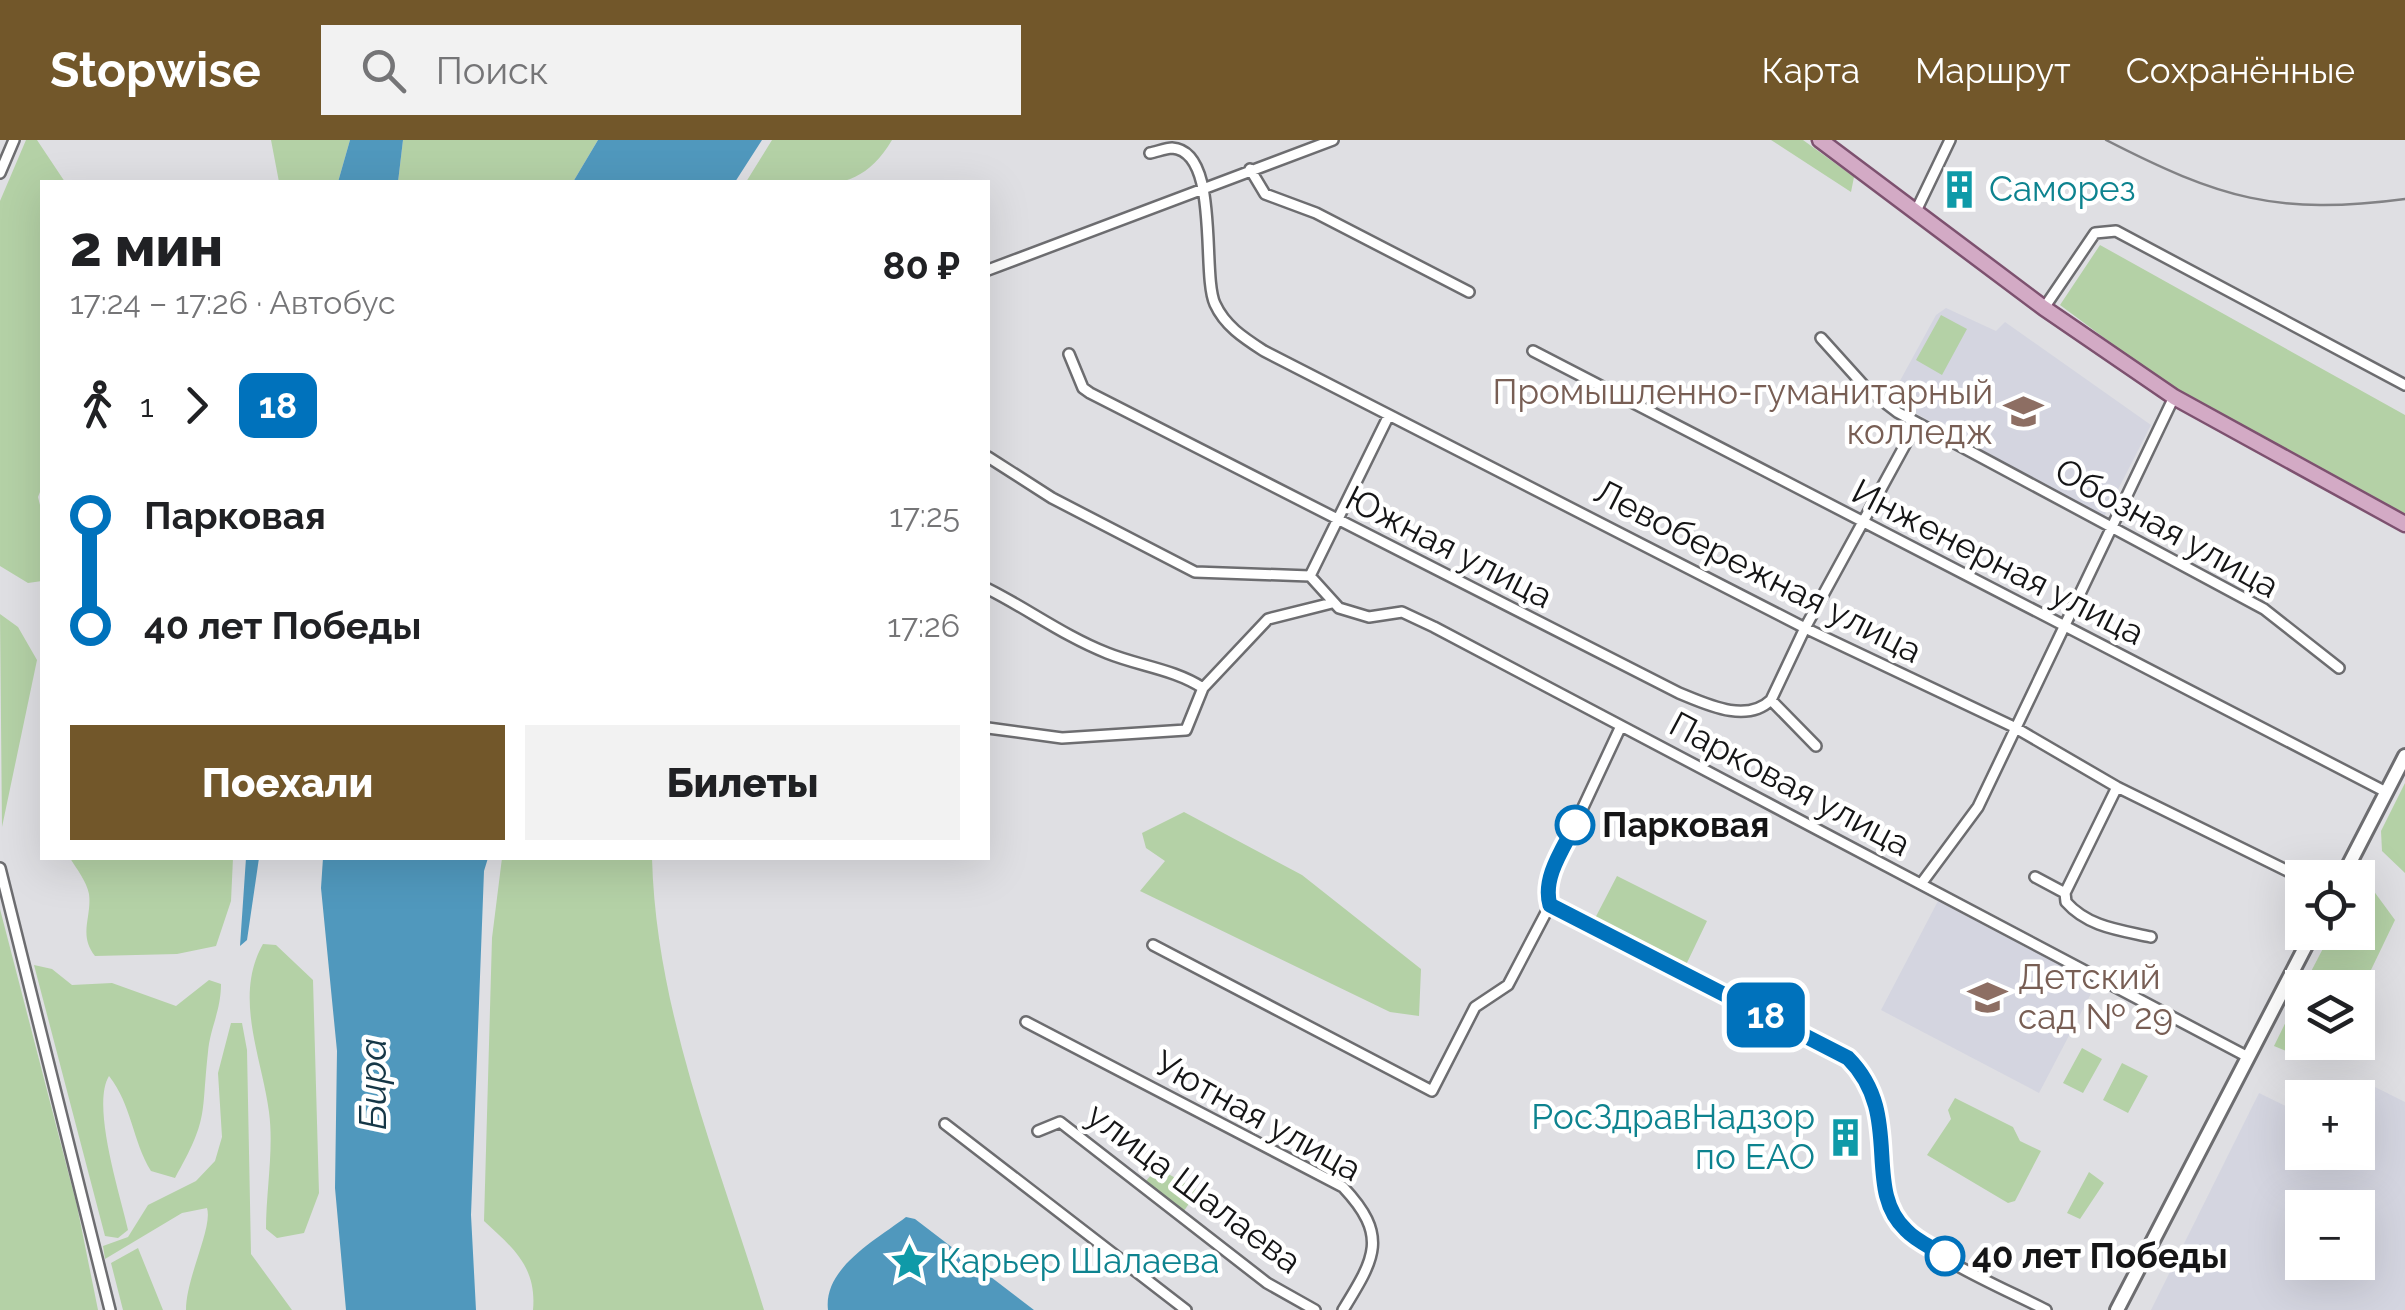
<!DOCTYPE html>
<html lang="ru">
<meta charset="utf-8">
<style>
:root{--surface:#fff;--page:#f2f2f2;--text:#202124;--muted:#757577;--accent:#72572a}
body{margin:0;font-family:Raleway,sans-serif;background:var(--page);color:var(--text);height:100vh;display:flex;flex-direction:column;font-size:38px;white-space:nowrap}
*{box-sizing:border-box;margin:0}
p{font-size:32px;color:var(--muted)}
.icon{flex:none;width:55px;height:55px;fill:none;stroke:currentColor;stroke-width:2;stroke-linecap:round;stroke-linejoin:round}
.map{position:relative;flex:1;overflow:hidden}
.details{position:absolute;left:40px;top:40px;width:950px;height:680px;display:flex;flex-direction:column;background:var(--surface);border-radius:0px;box-shadow:0 10px 40px #0002}
.details>*{flex:none}
.badge{padding:0 20px;border-radius:15px;font-size:35px;line-height:65px}
.tools{position:absolute;left:2285px;top:720px;display:grid;gap:20px}
.tools a{display:grid;place-items:center;width:90px;height:90px;border-radius:0px;background:var(--surface);box-shadow:0 10px 40px #0002;font-size:50px}
.map>.badge{position:absolute;translate:-50% -50%;box-shadow:0 0 0 5px #fff}
.legs{display:flex;align-items:center;gap:15px;height:110px;padding:0 30px;font-size:32px}
.legs p{margin-inline-start:auto}
.summary{display:flex;align-items:center;justify-content:space-between;height:170px;padding:0 30px}
h1{font-size:55px;font-weight:800;line-height:75px}
.cta{display:flex;gap:20px;margin-top:auto;padding:20px 30px}
.cta a{flex:1;height:115px;border-radius:0px;background:var(--accent);color:#fff;font-size:40px;font-weight:800;line-height:115px;text-align:center}
.cta a+a{background:var(--page);color:var(--text)}
ul{padding:0 30px;list-style:none}
li{display:flex;align-items:center;gap:35px;height:110px;font-size:38px}
li i{display:grid;place-items:center;width:15px;height:100%;margin:0 12px;background:currentColor}
li i::after{content:'';width:25px;height:25px;margin:-12px;border:8px solid;border-radius:50%;background:var(--surface)}
li p{margin-inline-start:auto}
li:first-child i{background:linear-gradient(#0000 50%,currentColor 0)}
li:last-child i{background:linear-gradient(currentColor 50%,#0000 0)}
header{display:flex;align-items:center;gap:60px;box-sizing:border-box;height:140px;padding:0 50px;background:var(--accent);color:#fff}
header strong{font-size:48px}
nav{display:flex;gap:55px;margin-inline-start:auto;font-size:35px}
.search{width:700px;height:90px;background:var(--page);display:flex;align-items:center;gap:25px;box-sizing:border-box;padding:0 35px;border-radius:0px;color:var(--muted);font-size:38px}
.map>svg:first-child{display:block}
.built{fill:#d4d5e0;fill-rule:evenodd}
.green{fill:#b4d1a6}
.water{fill:#5098bd}
.lines{fill:none;stroke-linecap:round;stroke-linejoin:round}
.street-casing{stroke:#6d6d70;stroke-width:14}
.secondary-casing{stroke:#6d6d70;stroke-width:18}
.primary-casing{stroke:#7d516f;stroke-width:19}
.street{stroke:#fff;stroke-width:9}
.secondary{stroke:#fff;stroke-width:12}
.primary{stroke:#d3aac5;stroke-width:14}
.rail{stroke:#828285;stroke-width:2.5}
.line-1-casing{stroke:#fff;stroke-width:22}
.line-1{stroke:#0072bc;stroke-width:15}
.stop-1-dot{fill:#fff;stroke:#0072bc;stroke-width:5}
.labels{text-anchor:middle;stroke-width:9;stroke-linejoin:round;paint-order:stroke}
.culture-label{font-size:35px;fill:#0d838f;stroke:#fff;text-anchor:start}
.education-label{font-size:35px;fill:#785e54;stroke:#fff;text-anchor:end}
.street-label{font-size:35px;fill:#151516;stroke:#fff}
.stop-label{font-size:35px;font-weight:bold;fill:#151516;stroke:#fff;text-anchor:start}
.water-label{font-size:38px;font-style:italic;fill:#163747;stroke:#fff}
</style>
<header>
<strong>Stopwise</strong>
<div class="search"><svg class="icon" aria-label="search" viewBox="0 0 24 24"><circle cx="10" cy="10" r="6"/><path d="M15 15l6 6"/></svg>Поиск</div>
<nav><a>Карта</a><a>Маршрут</a><a>Сохранённые</a></nav>
</header>
<div class="map">
<svg width="2405" height="1170" viewBox="0 0 2405 1170">
<rect width="100%" height="100%" fill="#dfdfe3"/>
<path class="built" d="M1946,168L1996,191L2005,182L2151,285L2104,377L1890,259L1936,175Z
M1938,761L2096,844L2039,953L1881,870Z
M2363,941L2405,962V1170H2151L2259,953L2302,974V1012H2358V958L2354,957ZM2302,1068H2358V1122H2302Z"/>
<path class="green" d="M26,0H37L65,42H42V347L38,357L42,373V441L28,443L0,426V61Z
M271,0H350L338,42H279Z
M403,0H598L573,42H398Z
M772,0H892C856,61 809,43 746,42Z
M1771,0H1803L1854,37L1851,52Z
M2100,105L2405,275V375L2177,252L2060,165Z
M1941,175L1967,189L1942,235L1916,220Z
M0,474L18,487L37,520L2,687Z
M2405,643V733L2382,711L2381,691Z
M1184,672L1302,735L1421,829L1419,876L1390,872L1140,751L1165,721L1146,708L1142,693Z
M70,718H233L231,761L216,806L177,814L95,816C78,795 92,777 89,754C87,742 76,728 70,718Z
M502,718H652C656,873 719,1022 764,1170H533C537,1127 513,1108 484,1081L492,798Z
M1617,736L1707,781L1684,829L1591,786Z
M2373,750L2395,780L2358,857V848L2303,847L2331,793L2358,792V751Z
M0,769L77,1066L98,1170H0Z
M263,804L276,805L313,840L319,1053L304,1093L277,1098L266,1089C266,1051 274,1009 269,972C262,917 233,857 263,804Z
M34,825L52,829L72,845L112,843L176,866L209,840L221,844C221,871 210,888 208,912C201,976 209,978 175,1038L151,1031C132,1000 132,965 109,936C91,965 120,1054 128,1090L118,1098L105,1096Z
M2302,849V902L2328,903L2291,913L2274,906Z
M231,883H242L247,910L251,1114L292,1170H186C186,1137 213,1088 207,1068L182,1073L105,1119L103,1106L128,1097L148,1065L196,1041L215,1021L222,997L218,933Z
M2082,908L2102,919L2083,953L2063,943Z
M2122,923L2148,936L2128,973L2103,960Z
M1955,958L2013,987L2020,1001L2041,1011L2015,1061L2008,1063L1927,1015L1951,979L1948,970Z
M1157,1028L1198,1050L1184,1071L1146,1041Z
M2089,1032L2104,1043L2080,1079L2067,1073Z
M138,1108L163,1170H123L111,1123Z"/>
<path class="water" d="M350,0H403L398,42H338Z
M598,0H762L735,42H573Z
M246,718H259L247,800L240,806Z
M323,718H488L484,731L471,1075L476,1170H346L335,1048L337,911L321,748Z
M906,1077L915,1079L1034,1170H828C823,1128 876,1100 906,1077Z"/>
<g class="lines">
<defs>
<path id="street" d="M1150,13C1156,12 1166,8 1172,8C1221,11 1201,134 1215,164C1225,186 1244,198 1264,211L1805,488L2014,587L2117,647L2302,738
M1250,29L1265,54L1316,73L1469,152
M0,33L14,0
M1916,71L1950,0
M988,130L1333,0
M2044,168L2095,93L2116,91L2405,245
M1821,198L1867,249L1897,272L2264,469L2339,528
M1533,211L2386,652
M1069,214L1083,248L1090,253L1679,553C1706,564 1746,584 1771,560L1816,606
M988,317L1052,358L1195,432L1310,436
M1310,436L1339,468L1369,477L1402,472L1434,487L2248,917
M1310,436L1389,275
M988,449C1028,469 1064,496 1107,513C1139,526 1174,529 1203,548
M1771,560L1805,488L1917,283
M1621,586L1550,738L1546,751L1550,765L1848,918C1902,972 1863,1018 1890,1070C1912,1112 2004,1148 2046,1170
M988,588L1062,598L1186,590L1203,548L1268,479L1332,463
M0,728L110,1170
M2035,737L2065,753L2066,762C2088,787 2120,790 2151,797
M1921,744L1978,667L2174,257
M2065,753L2117,647
M1153,805L1432,951L1475,867L1508,845L1550,765
M1026,882L1343,1047C1389,1096 1375,1118 1343,1170
M945,984L1186,1170
M1038,991L1060,982L1267,1143L1315,1170"/>
<path id="secondary" d="M2342,738L2405,616
M2117,1170L2313,792"/>
<path id="primary" d="M1820,0L2044,168L2174,257L2405,384"/>
</defs>
<use href="#street" class="street-casing"/>
<use href="#secondary" class="secondary-casing"/>
<use href="#primary" class="primary-casing"/>
<use href="#street" class="street"/>
<use href="#secondary" class="secondary"/>
<use href="#primary" class="primary"/>
<path class="rail" d="M2106,0C2219,58 2277,76 2405,59"/>
</g>
<g class="lines">
<defs>
<path id="line-1" d="M1575,685C1563,709 1542,738 1550,765L1848,918C1905,975 1861,1048 1906,1090C1916,1101 1933,1108 1945,1116"/>
</defs>
<use href="#line-1" class="line-1-casing"/>
<use href="#line-1" class="line-1"/>
</g>
<defs>
<symbol id="building-bare" viewBox="-9 -9 18 18"><path d="M-4-6H4V6H1V3H-1V6H-4ZM-2.5-4.3h1.7v1.8h-1.7ZM.8-4.3h1.7v1.8H.8ZM-2.5-1h1.7V.8h-1.7ZM.8-1h1.7V.8H.8Z" fill="#0f9aa8" stroke="#fff" stroke-width="2.5" paint-order="stroke"/></symbol>
<symbol id="university-bare" viewBox="-9 -9 18 18"><path d="M0-5L7-2L0 1L-7-2ZM-4 1L0 2.5L4 1V4Q0 6-4 4Z" fill="#8d6e63" stroke="#fff" stroke-width="2.5" paint-order="stroke"/></symbol>
<symbol id="school-bare" viewBox="-9 -9 18 18"><path d="M0-5L7-2L0 1L-7-2ZM-4 1L0 2.5L4 1V4Q0 6-4 4Z" fill="#8d6e63" stroke="#fff" stroke-width="2.5" paint-order="stroke"/></symbol>
<symbol id="sight-bare" viewBox="-9 -9 18 18"><path d="M0-6L1.8-2.2L6-1.7L2.9 1.2L3.7 5.4L0 3.3L-3.7 5.4L-2.9 1.2L-6-1.7L-1.8-2.2Z" fill="#0f9aa8" stroke="#fff" stroke-width="2.5" paint-order="stroke"/></symbol>
</defs>
<g fill-rule="evenodd">
<use href="#building-bare" x="1932" y="22" width="55" height="55"/>
<use href="#university-bare" x="1996" y="244" width="55" height="55"/>
<use href="#school-bare" x="1960" y="830" width="55" height="55"/>
<use href="#building-bare" x="1818" y="970" width="55" height="55"/>
<use href="#sight-bare" x="882" y="1094" width="55" height="55"/>
</g>
<g class="stop-1-dot">
<circle cx="1575" cy="685" r="18"/>
<circle cx="1945" cy="1116" r="18"/>
</g>
<g class="labels">
<g class="culture-label">
<text x="1989" y="61">Саморез</text>
<text x="1815" y="989" text-anchor="end">РосЗдравНадзор<tspan x="1815" dy="40">по ЕАО</tspan></text>
<text x="939" y="1133">Карьер Шалаева</text>
</g>
<g class="education-label">
<text x="1993" y="264">Промышленно-гуманитарный<tspan x="1993" dy="40">колледж</tspan></text>
<text x="2018" y="849" text-anchor="start">Детский<tspan x="2018" dy="40">сад № 29</tspan></text>
</g>
<g class="street-label">
<text transform="translate(2167 388) rotate(29)" y="12">Обозная улица</text>
<text transform="translate(1449 407) rotate(27)" y="12">Южная улица</text>
<text transform="translate(1998 422) rotate(27)" y="12">Инженерная улица</text>
<text transform="translate(1758 431) rotate(27)" y="12">Левобережная улица</text>
<text transform="translate(1790 644) rotate(28)" y="12">Парковая улица</text>
<text transform="translate(1258 976) rotate(29)" y="12">Уютная улица</text>
<text transform="translate(1194 1048) rotate(37)" y="12">улица Шалаева</text>
</g>
<g class="stop-label">
<text x="1602" y="697">Парковая</text>
<text x="1972" y="1128">40 лет Победы</text>
</g>
<g class="water-label">
<text transform="translate(373 944) rotate(-90)" y="13">Бира</text>
</g>
</g>
</svg>
<div class="tools">
<a><svg class="icon" aria-label="locate" viewBox="0 0 24 24"><circle cx="12" cy="12" r="6"/><path d="M12 2v4M12 18v4M2 12h4M18 12h4"/></svg></a>
<a><svg class="icon" aria-label="layers" viewBox="0 0 24 24"><path d="M12 4l9 5-9 5-9-5zM3 14l9 5 9-5"/></svg></a>
<a>+</a>
<a>−</a>
</div>
<b class="badge" style="left:1766px;top:875px;background:#0072bc;color:#fff">18</b>
<section class="details">
<div class="summary"><div><h1>2 мин</h1><p>17:24 – 17:26 · Автобус</p></div><b>80 ₽</b></div>
<div class="legs"><svg class="icon" aria-label="walk" viewBox="0 0 24 24"><circle cx="13" cy="4" r="2"/><path d="M13 8l-2 6 4 7M11 14l-3 7M7 12l3-4h3l4 4"/></svg>1<svg class="icon" aria-label="forward" viewBox="0 0 24 24"><path d="M9 5l7 7-7 7"/></svg><b class="badge" style="background:#0072bc;color:#fff">18</b></div>
<ul>
<li><i style="color:#0072bc"></i><b>Парковая</b><p>17:25</p></li>
<li><i style="color:#0072bc"></i><b>40 лет Победы</b><p>17:26</p></li>
</ul>
<div class="cta"><a>Поехали</a><a>Билеты</a></div>
</section>
</div>
